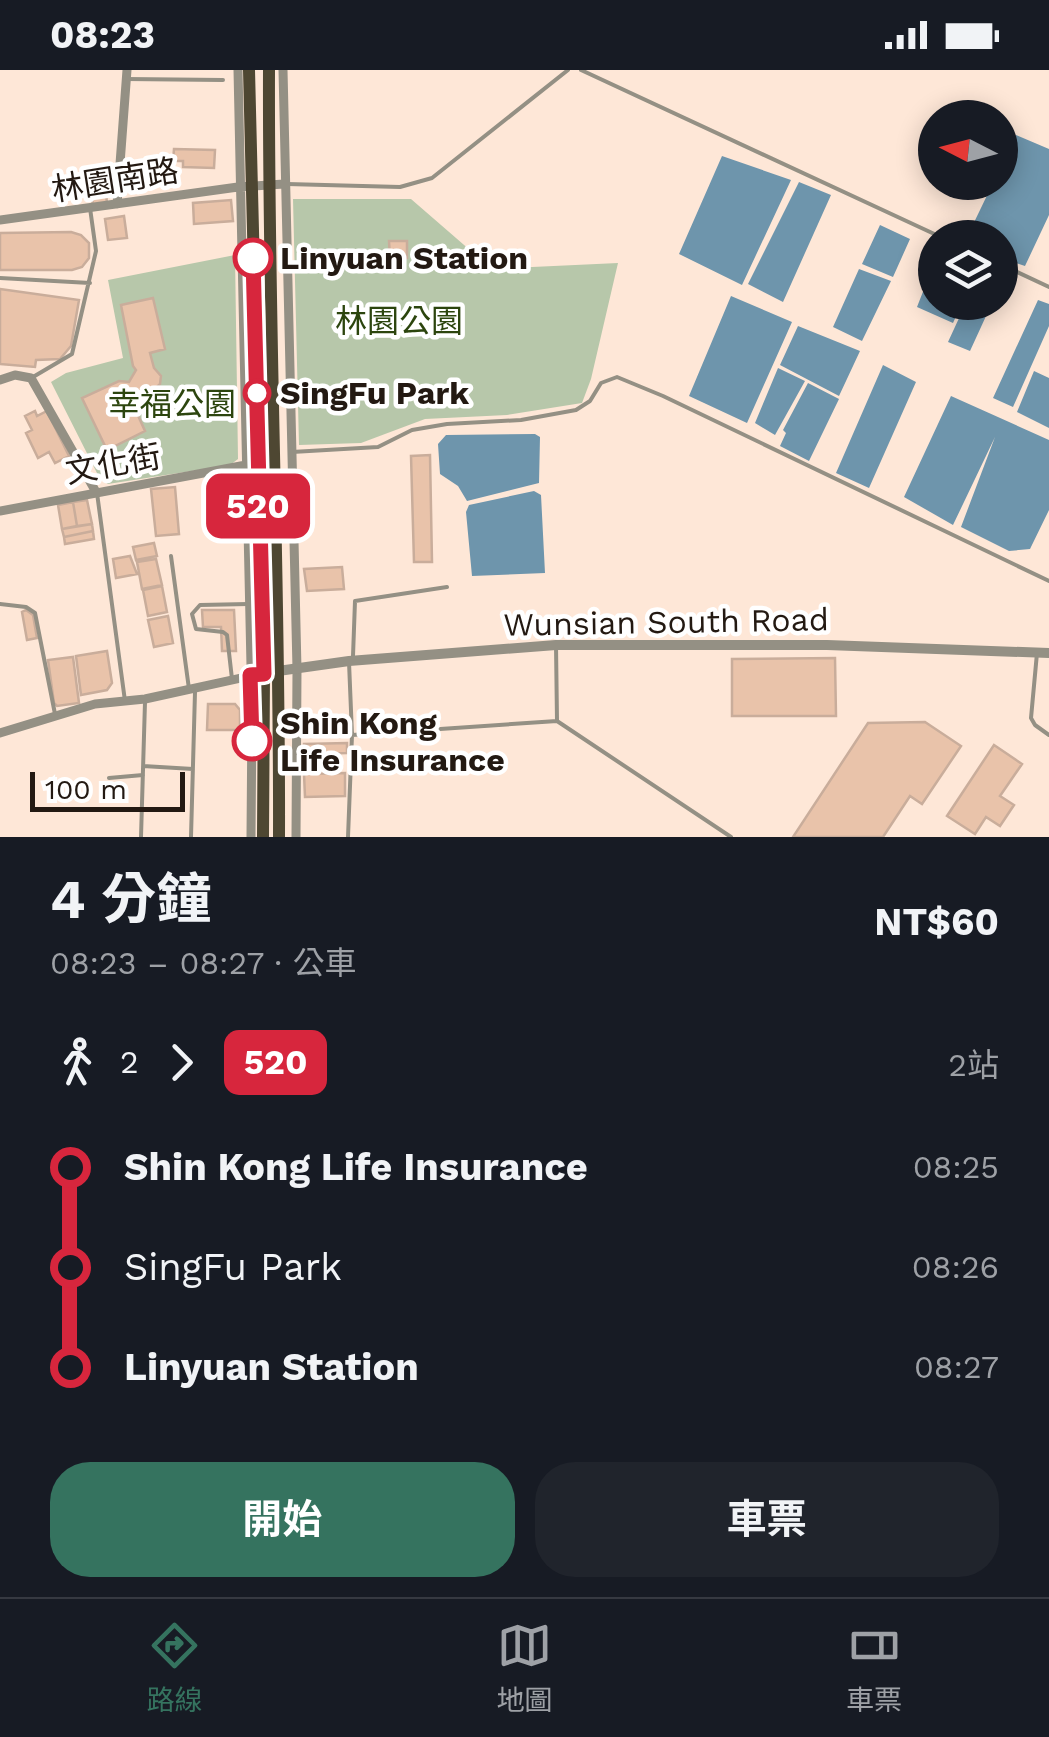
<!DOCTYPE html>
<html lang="zh-TW">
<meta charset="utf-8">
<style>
:root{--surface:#171b24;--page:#20242c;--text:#f1f3f6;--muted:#9ea1a6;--line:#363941;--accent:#35735f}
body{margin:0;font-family:"Work Sans","Noto Sans TC",sans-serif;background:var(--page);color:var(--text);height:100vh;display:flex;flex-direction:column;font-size:38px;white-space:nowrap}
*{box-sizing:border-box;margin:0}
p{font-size:32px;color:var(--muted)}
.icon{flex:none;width:55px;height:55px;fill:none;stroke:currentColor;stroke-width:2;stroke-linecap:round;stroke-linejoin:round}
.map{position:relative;height:767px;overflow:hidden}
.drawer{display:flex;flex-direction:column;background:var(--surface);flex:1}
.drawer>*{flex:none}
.badge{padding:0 20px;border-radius:15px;font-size:35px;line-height:65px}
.needle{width:65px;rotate:276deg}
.buttons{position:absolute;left:918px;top:30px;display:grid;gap:20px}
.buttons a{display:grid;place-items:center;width:100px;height:100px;border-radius:50%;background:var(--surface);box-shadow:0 5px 25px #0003;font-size:50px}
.scale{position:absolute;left:30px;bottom:25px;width:155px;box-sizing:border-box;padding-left:10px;border:5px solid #231912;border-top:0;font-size:28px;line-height:35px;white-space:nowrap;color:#231912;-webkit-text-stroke:8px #fff;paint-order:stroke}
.map>.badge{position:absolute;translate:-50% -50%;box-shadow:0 0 0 5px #fff}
.legs{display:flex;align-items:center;gap:15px;height:110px;padding:0 50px;font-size:32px}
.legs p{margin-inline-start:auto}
.headline{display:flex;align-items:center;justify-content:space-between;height:170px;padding:0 50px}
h1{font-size:55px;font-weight:700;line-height:75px}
.cta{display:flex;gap:20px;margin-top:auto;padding:20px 50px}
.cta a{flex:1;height:115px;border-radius:40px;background:var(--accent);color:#fff;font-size:40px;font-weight:700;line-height:115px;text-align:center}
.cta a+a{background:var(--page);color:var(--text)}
ul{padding:0 50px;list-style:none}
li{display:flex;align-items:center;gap:35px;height:100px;font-size:38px}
li i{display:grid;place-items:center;width:15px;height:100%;margin:0 12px;background:currentColor}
li i::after{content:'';width:25px;height:25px;margin:-12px;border:8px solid;border-radius:50%;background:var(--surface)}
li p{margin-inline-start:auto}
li:first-child i{background:linear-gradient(#0000 50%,currentColor 0)}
li:last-child i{background:linear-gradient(currentColor 50%,#0000 0)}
.status{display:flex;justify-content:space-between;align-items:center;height:70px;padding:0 50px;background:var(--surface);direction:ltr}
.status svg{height:28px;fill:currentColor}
.menu{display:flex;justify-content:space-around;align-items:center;height:140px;border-top:2px solid var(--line);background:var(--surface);font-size:28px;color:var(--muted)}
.menu a{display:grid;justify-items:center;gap:5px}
.menu .current{color:var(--accent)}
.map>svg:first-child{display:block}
.green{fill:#b7c7aa}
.water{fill:#6e95ac}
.building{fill:#e9c3aa;stroke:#c9ad9b;stroke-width:2.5}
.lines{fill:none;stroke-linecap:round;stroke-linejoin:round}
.service{stroke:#949084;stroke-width:4}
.minor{stroke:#949084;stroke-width:9}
.tertiary{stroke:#949084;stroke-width:10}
.primary{stroke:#4e4732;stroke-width:12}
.line-1-casing{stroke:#fff;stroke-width:22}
.line-1{stroke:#d7263d;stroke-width:15}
.stop-1-dot{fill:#fff;stroke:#d7263d;stroke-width:5}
.labels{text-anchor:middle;stroke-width:9;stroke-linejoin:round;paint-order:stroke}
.street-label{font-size:32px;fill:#231912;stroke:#fff}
.stop-label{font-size:32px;font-weight:bold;fill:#231912;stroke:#fff;text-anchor:start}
.park-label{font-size:32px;fill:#2c450e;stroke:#fff}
</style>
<div class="status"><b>08:23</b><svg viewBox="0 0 49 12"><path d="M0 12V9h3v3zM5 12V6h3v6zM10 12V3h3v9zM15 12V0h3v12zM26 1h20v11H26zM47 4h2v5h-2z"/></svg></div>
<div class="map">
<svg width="1049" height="767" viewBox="0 0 1049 767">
<rect width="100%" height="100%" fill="#fee7d7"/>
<path class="green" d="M293,129H411L471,181L511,198L618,193L591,309L582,333L507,345L425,349L361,373L299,375Z
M235,185L238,389L230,395L108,414L100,409L51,312L66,303L123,288L108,210Z"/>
<path class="water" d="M1016,65L1049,79V145L1025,196L1000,188V168L967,167L993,113L1000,112V99Z
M722,86L791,110L742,215L679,184Z
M799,112L831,125L783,232L748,214Z
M880,155L910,169L893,207L862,194Z
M935,191V232L962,233L953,253L917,237Z
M859,199L891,211L862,271L833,257Z
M731,226L792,252L747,353L689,326Z
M1038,230L1049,234V256L1013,337L993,328Z
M966,233H992L970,281L948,272Z
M798,256L860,281L839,326L780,295Z
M883,295L916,312L869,418L836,403Z
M778,298L805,311L775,365L755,353Z
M1034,301L1049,308V358L1017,342Z
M808,313L839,329L809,391L780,376L786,363L783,360Z
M951,326L1049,370V440L1030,479L1009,481L961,457L995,367L953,455L904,427Z
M535,364L540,367L539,413L467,431L458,416L440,404L438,374L446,365Z
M534,421L541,425L545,503L472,506L466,442L469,435Z"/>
<path class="building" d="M174,79L215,80L214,98L183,97V91H173Z
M104,108L107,133L93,135L89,110Z
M231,130L233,151L194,154L193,133Z
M124,146L127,168L108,170L105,149Z
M71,162L81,165L89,173V188L82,197L72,200H0V163Z
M389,171H407V188H390Z
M0,219L79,230L71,276L60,289L36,290L35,297L0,294Z
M153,228L165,279L150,283L154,298L161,306L160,314L151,323L141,321L131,330L145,361L107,380L82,328L119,311L129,312L136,300L133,296L121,235Z
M35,341L37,346L47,341L69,386L55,393L49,382L38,388L26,363L32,360L25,346Z
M430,385L432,492H414L411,386Z
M175,417L179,464L156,466L151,419Z
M87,430L92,454L77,456L73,432Z
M73,432L77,456L62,459L58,435Z
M92,454L93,461L64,467L62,459Z
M93,461L94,469L65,474L64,467Z
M154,473L157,486L136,490L133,477Z
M130,486L137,504L116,508L113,489Z
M156,489L162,515L142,519L137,492Z
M342,497L344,519L307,521L304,499Z
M162,516L167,542L148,546L143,520Z
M26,540L33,545L37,568L27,570L22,542Z
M202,540H234L236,581H222L221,557H203Z
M168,546L173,573L154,577L148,550Z
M107,581L112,613L107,620L81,625L76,586Z
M73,587L79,633L57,636L54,633L48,590Z
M835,588L836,646H732V589Z
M208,634H235L240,640V660H207Z
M925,652L961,676L922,734L910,726L883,767H793L868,653Z
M347,673V683L304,684V674Z
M994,675L1022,694L1000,726L1014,735L1000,756L986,747L975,764L947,746Z
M345,703V726L305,727L304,704Z"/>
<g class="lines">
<path class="service" d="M581,0L943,168
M126,9L223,10
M287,114L400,117L432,108L568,0
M1000,194L1049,217
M0,208L90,213
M33,307L72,284L96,181L90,138
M292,382L378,377L412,360L447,354L521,350L576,340L590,331L601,313L617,307L663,326L1049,511
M97,423L125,631
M171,486L189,619
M0,534L26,537L35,543L55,644
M556,575L557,651L731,767
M1037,583L1031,648L1035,655L1049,665
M353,586L355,531L447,517
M232,609L227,565L223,562L196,559L192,544L200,535L248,534
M352,665L557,651
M143,696L193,699
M109,708L143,705
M141,767L145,632
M191,767L195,622
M348,767L352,665L349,592"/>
<path class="minor" d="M238,0L252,642L251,767
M283,0L297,599L296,767
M117,134L127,0
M0,150L238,117L284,114
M0,310L15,305L31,308L96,422
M0,441L246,395
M0,663L95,634L145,629L264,603"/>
<path class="tertiary" d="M264,603L349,591L556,575H827L1049,583"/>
<path class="primary" d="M249,0L264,603L263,767
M269,0C268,256 280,511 279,767"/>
</g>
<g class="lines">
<defs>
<path id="line-1" d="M252,671L250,605L264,604L253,188"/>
</defs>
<use href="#line-1" class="line-1-casing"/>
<use href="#line-1" class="line-1"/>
</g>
<g class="stop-1-dot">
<circle cx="253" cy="188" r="18"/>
<circle cx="257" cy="323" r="12"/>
<circle cx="252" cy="671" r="18"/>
</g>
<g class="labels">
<g class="street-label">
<text transform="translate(115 110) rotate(-9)" y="11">林園南路</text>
<text transform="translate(113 394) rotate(-10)" y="11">文化街</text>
<text transform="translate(666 552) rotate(-1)" y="11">Wunsian South Road</text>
</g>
<g class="stop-label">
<text x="280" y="199">Linyuan Station</text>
<text x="280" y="334">SingFu Park</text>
<text x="280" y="664">Shin Kong<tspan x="280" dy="37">Life Insurance</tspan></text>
</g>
<g class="park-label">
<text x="399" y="262">林園公園</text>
<text x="172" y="345">幸福公園</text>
</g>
</g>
</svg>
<div class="buttons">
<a><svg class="needle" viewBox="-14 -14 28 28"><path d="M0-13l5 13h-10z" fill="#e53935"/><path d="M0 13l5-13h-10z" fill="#9ea1a6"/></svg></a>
<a><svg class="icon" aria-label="layers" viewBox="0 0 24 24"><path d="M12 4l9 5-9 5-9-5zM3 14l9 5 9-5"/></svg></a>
</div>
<div class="scale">100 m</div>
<b class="badge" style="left:258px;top:436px;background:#d7263d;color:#fff">520</b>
</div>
<section class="drawer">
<div class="headline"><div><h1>4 分鐘</h1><p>08:23 – 08:27 · 公車</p></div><b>NT$60</b></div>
<div class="legs"><svg class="icon" aria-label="walk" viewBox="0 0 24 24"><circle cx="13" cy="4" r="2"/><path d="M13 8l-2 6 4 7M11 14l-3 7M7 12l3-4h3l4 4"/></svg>2<svg class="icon" aria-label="forward" viewBox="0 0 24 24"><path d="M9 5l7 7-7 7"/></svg><b class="badge" style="background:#d7263d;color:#fff">520</b><p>2站</p></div>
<ul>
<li><i style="color:#d7263d"></i><b>Shin Kong Life Insurance</b><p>08:25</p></li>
<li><i style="color:#d7263d"></i><span>SingFu Park</span><p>08:26</p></li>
<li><i style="color:#d7263d"></i><b>Linyuan Station</b><p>08:27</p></li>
</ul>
<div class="cta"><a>開始</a><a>車票</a></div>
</section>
<nav class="menu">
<a class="current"><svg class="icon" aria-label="directions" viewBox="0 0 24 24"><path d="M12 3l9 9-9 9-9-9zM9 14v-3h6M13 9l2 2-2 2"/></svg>路線</a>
<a><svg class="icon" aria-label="map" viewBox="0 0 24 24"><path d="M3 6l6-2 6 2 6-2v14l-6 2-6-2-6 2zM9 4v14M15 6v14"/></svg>地圖</a>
<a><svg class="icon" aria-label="tickets" viewBox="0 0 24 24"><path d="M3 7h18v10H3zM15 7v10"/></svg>車票</a>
</nav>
